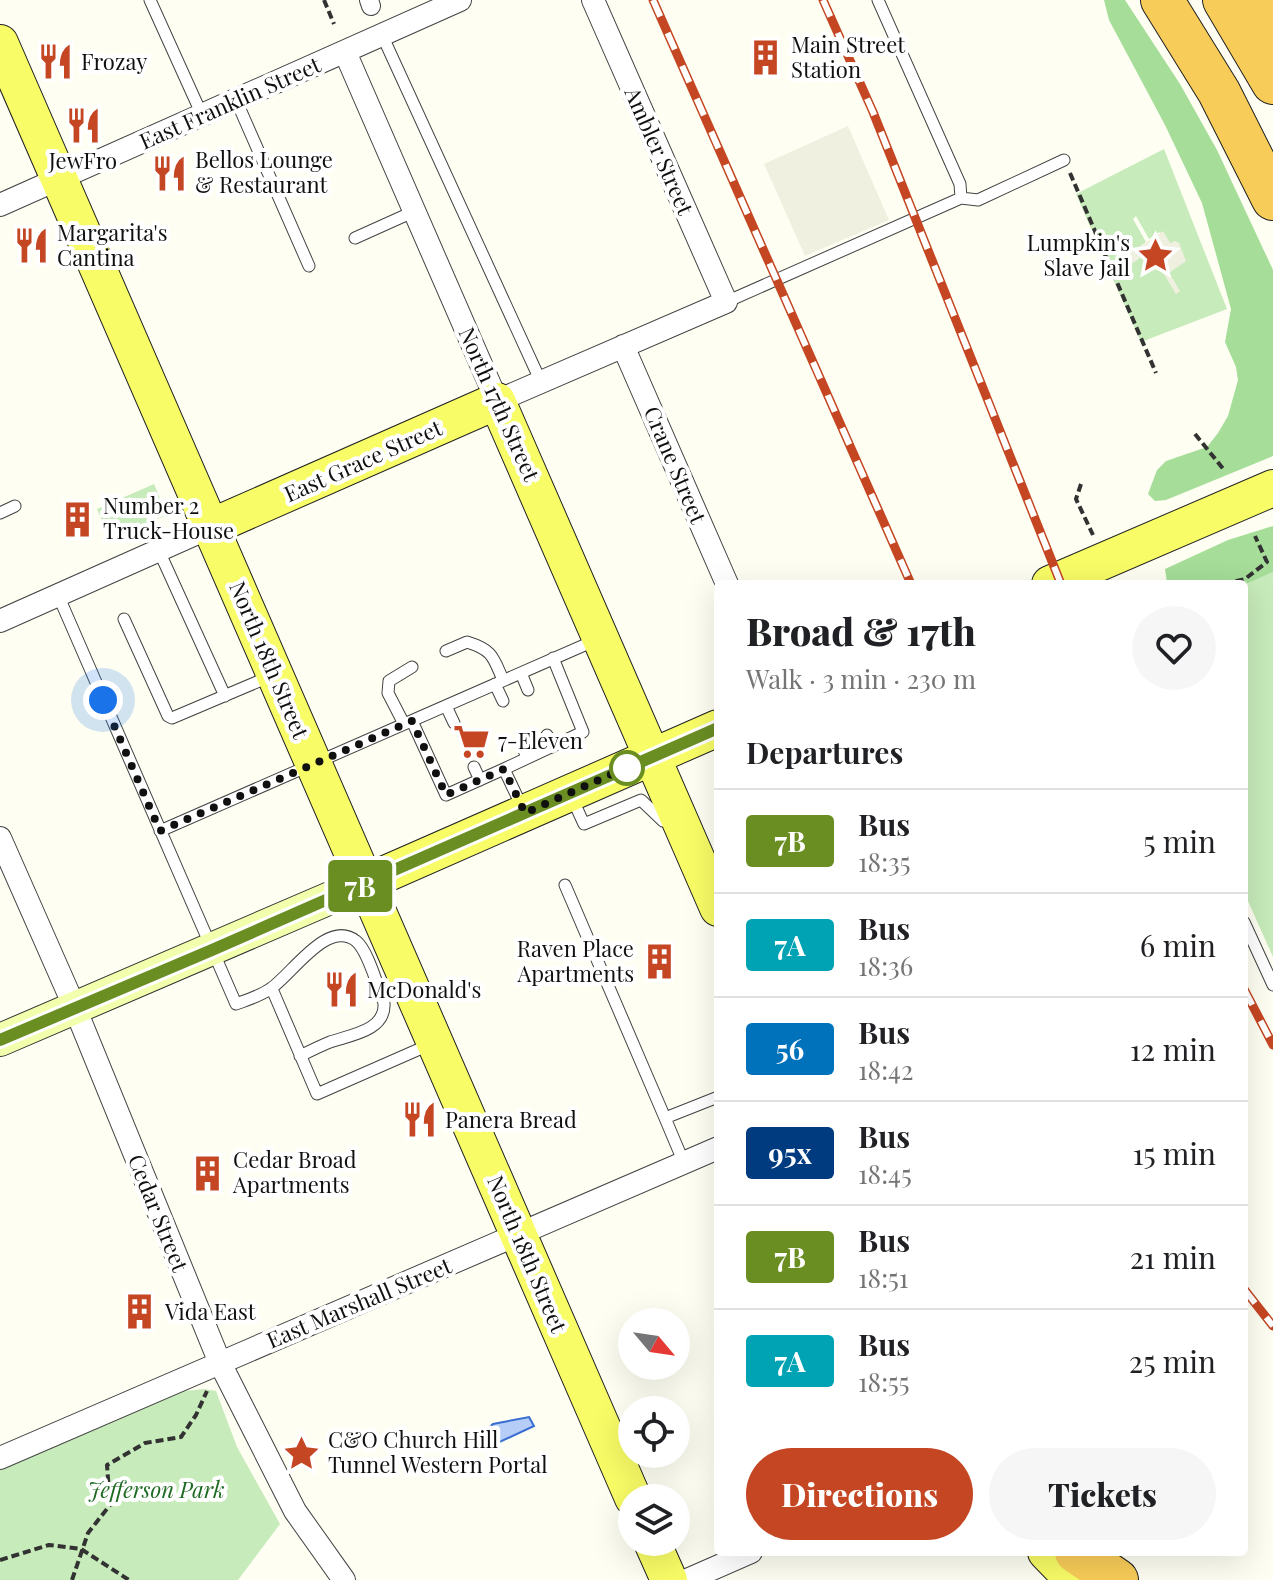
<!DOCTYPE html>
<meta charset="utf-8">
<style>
:root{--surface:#fff;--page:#f6f6f6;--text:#202124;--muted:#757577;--line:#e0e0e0;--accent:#c54623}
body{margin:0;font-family:"Playfair Display",serif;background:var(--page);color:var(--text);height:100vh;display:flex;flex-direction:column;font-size:30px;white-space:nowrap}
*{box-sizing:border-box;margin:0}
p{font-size:26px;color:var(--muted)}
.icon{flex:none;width:44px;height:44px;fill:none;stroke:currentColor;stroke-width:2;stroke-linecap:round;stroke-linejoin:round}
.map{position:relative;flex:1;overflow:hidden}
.side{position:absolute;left:714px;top:580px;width:534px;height:976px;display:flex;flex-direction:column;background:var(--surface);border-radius:8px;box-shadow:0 8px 32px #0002}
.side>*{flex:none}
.badge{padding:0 16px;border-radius:6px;font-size:28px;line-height:52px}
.needle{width:52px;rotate:119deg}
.buttons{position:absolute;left:618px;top:1308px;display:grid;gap:16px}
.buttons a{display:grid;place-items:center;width:72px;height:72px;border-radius:50%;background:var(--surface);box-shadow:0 8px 32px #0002;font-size:40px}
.you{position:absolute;width:40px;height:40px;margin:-20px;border:6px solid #fff;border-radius:50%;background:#1a73e8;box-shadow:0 0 0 12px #1a73e833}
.map>.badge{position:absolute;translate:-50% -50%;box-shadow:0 0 0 4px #fff}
h2{padding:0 32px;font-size:30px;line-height:72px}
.round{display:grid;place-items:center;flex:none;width:84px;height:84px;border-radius:42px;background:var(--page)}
.summary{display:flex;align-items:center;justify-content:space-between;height:136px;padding:0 32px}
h1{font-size:38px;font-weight:800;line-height:60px}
.button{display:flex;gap:16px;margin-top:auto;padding:16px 32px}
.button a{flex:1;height:92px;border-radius:48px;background:var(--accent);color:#fff;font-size:32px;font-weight:800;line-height:92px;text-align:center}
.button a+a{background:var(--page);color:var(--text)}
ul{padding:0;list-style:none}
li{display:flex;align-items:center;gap:24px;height:104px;padding:0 32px;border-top:2px solid var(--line)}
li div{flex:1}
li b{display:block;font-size:30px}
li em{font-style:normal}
li .badge{min-width:88px;font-weight:700;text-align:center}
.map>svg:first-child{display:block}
.green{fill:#c7ebba}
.forest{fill:#a5dd99}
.plaza{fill:#f0f0e0}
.water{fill:#b6cdf8;stroke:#3a6dd1;stroke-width:2}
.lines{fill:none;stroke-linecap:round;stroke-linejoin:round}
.service-casing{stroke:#434343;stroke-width:13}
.pedestrian-casing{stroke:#434343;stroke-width:20}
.minor-casing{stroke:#434343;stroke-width:24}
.secondary-casing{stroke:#323232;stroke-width:34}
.primary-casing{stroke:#212121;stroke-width:38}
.motorway-casing{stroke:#212121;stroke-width:44}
.path{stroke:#323232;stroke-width:4;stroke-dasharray:8 4;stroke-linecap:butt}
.service{stroke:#fff;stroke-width:11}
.pedestrian{stroke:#fff;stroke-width:18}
.minor{stroke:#fff;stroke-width:22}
.secondary{stroke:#f2ffad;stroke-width:32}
.primary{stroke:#f8fc66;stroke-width:36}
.motorway{stroke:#f8cc58;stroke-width:42}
.rail-casing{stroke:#c54623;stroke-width:9}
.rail{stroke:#fff;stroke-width:6;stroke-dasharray:18;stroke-linecap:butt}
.line-casing{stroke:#fff;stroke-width:18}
.line{stroke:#6b8e23;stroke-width:12}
.walk{stroke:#101010;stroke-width:8;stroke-dasharray:0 14.4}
.stop-dot{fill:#fff;stroke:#6b8e23;stroke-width:4}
.labels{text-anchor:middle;stroke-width:8;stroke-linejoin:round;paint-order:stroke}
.poi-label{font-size:22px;fill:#101010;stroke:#fff;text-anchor:start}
.street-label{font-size:22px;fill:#101010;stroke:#fff}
.park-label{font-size:22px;font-style:italic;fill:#1d6a22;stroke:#fff}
</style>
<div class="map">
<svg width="1273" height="1580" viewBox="0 0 1273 1580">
<rect width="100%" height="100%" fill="#fefff2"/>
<path class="green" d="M1164,149L1227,309L1141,342L1112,277L1151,250L1179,291L1169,273L1177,245L1170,244L1159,232L1149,239L1136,216L1133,219L1146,242L1108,268L1076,194Z
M154,484L167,515L110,539L97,509Z
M1273,572V957L1244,892V585Z
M204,1389L216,1391L237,1447L280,1524L238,1580H0V1458L145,1395Z"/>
<path class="forest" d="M1104,0H1125L1180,84L1217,150L1273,270V456L1166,500L1155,501L1148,494L1157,470L1166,461L1207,447L1218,433L1228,416L1238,380L1236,367L1225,342L1231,309L1202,203L1165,125L1109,20Z
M1273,526V572L1244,585L1167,583L1165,569L1228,540Z"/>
<path class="plaza" d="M848,126L889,220L805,256L764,164Z
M1163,231L1170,243L1175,241L1179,243L1186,261L1169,273L1180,291L1176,294L1150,251L1112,277L1108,268Z"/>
<path class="water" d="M529,1417L534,1426L491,1446L485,1431L493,1424Z"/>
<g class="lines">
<defs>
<path id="service" d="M150,0L202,115
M878,0L960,184L961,198
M382,35L541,382
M236,100L309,266
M355,238L415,211
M726,302L961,198L978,200L1064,160
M0,513L15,506
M159,551L225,696
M58,595L236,1004C247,1000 260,996 270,989C291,976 327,918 356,941C368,950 378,988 384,1003C386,1031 350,1035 330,1042C320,1046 310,1051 300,1056
M124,619L168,716L172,718L271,676
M446,651L467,642C493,650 493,657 503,680
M521,673L528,690
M495,684L503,701
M446,706L454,723
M412,721L446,795L504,769
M404,724L388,693L389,681L412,667
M547,735L552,747
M522,745L527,758
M474,767L480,780
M572,798L584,824L641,800L663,821L669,818
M523,809L504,769L583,732L553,658
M160,831L596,640
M565,885L665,1118
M1244,922L1273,985
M272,989L317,1094L431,1044
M684,1163L665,1118L718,1097"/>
<path id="pedestrian" d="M369,0L371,6"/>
<path id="minor" d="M345,52L497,401L726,302L593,0
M0,205L460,0
M623,346L727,584
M0,621L211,527
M0,838L75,1008L220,1363L295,1511L344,1580
M0,1458L718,1148
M687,1580L751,1552"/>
<path id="secondary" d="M0,1040L365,883"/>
<path id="primary" d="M0,43L633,1498
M211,527L497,401L718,908
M1050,584L1273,488
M365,883L718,728
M652,1542L669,1580
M1046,1552L1073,1580"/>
<path id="motorway" d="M1162,0L1219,92L1273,199
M1224,0L1273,83
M1262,0L1273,22
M1076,1552L1117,1580"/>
</defs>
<use href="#service" class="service-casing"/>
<use href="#pedestrian" class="pedestrian-casing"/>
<use href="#minor" class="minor-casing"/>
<use href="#secondary" class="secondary-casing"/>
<use href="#primary" class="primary-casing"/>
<use href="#motorway" class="motorway-casing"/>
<path class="path" d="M324,0L334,24
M1070,173L1156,373
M1195,434L1225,471
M1081,484L1076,499L1093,535
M1224,584L1245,579L1267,562L1255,536
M0,1560L49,1545L81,1549L129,1580
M72,1580L88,1533L110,1505L107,1465L145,1443L181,1437L196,1415L207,1391"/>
<use href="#service" class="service"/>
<use href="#pedestrian" class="pedestrian"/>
<use href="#minor" class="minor"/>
<use href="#secondary" class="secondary"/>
<use href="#primary" class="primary"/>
<use href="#motorway" class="motorway"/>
<defs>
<path id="rail" d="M653,0L911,584
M823,0L873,112L1061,584
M1244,989L1273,1045
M1244,1289L1273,1326"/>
</defs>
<use href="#rail" class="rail-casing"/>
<use href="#rail" class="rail"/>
</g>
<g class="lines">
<defs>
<path id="line" d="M0,1040L212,950L718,728"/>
</defs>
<use href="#line" class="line-casing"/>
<use href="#line" class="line"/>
<path class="walk" d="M103,700L160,831L412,721L446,795L504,769L525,813L632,765L627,768"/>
</g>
<defs>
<symbol id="building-bare" viewBox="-9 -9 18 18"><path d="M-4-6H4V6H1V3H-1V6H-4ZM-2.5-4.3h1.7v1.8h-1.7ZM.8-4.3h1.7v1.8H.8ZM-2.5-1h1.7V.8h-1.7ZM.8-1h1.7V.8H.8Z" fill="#c54623" stroke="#fff" stroke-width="2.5" paint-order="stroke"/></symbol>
<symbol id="restaurant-bare" viewBox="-9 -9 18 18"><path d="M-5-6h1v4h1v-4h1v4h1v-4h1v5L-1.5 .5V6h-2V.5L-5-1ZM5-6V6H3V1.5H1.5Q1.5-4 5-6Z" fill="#c54623" stroke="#fff" stroke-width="2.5" paint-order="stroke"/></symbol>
<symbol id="sight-bare" viewBox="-9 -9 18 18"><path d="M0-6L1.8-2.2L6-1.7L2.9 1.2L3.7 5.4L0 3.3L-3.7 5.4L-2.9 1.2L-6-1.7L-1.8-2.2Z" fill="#c54623" stroke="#fff" stroke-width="2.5" paint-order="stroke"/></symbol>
<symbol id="supermarket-bare" viewBox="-9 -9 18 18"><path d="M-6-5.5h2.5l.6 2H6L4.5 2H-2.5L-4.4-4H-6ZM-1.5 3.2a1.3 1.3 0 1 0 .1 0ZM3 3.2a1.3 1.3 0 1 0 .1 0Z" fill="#c54623" stroke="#fff" stroke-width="2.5" paint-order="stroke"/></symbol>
</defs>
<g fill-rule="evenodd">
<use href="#building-bare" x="740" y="32" width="51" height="51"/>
<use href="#restaurant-bare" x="30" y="36" width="51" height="51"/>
<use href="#restaurant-bare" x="58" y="100" width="51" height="51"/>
<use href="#restaurant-bare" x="144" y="148" width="51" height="51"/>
<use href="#restaurant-bare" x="6" y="220" width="51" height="51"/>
<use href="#sight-bare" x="1130" y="230" width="51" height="51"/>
<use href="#building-bare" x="52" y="494" width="51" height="51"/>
<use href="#supermarket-bare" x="446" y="716" width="51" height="51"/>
<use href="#building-bare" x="634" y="936" width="51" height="51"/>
<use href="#restaurant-bare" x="316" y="964" width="51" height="51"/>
<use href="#restaurant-bare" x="394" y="1094" width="51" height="51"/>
<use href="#building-bare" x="182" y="1148" width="51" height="51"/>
<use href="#building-bare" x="114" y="1286" width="51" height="51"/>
<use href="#sight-bare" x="276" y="1428" width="51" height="51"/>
</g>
<circle class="stop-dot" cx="627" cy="768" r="16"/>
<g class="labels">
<g class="poi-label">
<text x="791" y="53">Main Street<tspan x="791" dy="25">Station</tspan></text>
<text x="81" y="70">Frozay</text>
<text x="195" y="168">Bellos Lounge<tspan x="195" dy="25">&amp; Restaurant</tspan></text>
<text x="83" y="169" text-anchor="middle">JewFro</text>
<text x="57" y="241">Margarita's<tspan x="57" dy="25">Cantina</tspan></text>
<text x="1130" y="251" text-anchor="end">Lumpkin's<tspan x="1130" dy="25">Slave Jail</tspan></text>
<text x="103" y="514">Number 2<tspan x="103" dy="25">Truck-House</tspan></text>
<text x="498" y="749">7-Eleven</text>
<text x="634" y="957" text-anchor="end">Raven Place<tspan x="634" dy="25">Apartments</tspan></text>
<text x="367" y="998">McDonald's</text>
<text x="445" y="1128">Panera Bread</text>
<text x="233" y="1168">Cedar Broad<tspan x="233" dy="25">Apartments</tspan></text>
<text x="165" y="1320">Vida East</text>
<text x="328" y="1448">C&amp;O Church Hill<tspan x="328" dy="25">Tunnel Western Portal</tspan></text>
</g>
<g class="street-label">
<text transform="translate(230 103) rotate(-24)" y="8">East Franklin Street</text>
<text transform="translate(659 151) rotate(66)" y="8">Ambler Street</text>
<text transform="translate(499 404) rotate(66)" y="8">North 17th Street</text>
<text transform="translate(363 461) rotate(-24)" y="8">East Grace Street</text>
<text transform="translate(675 465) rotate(67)" y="8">Crane Street</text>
<text transform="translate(269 660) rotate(67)" y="8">North 18th Street</text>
<text transform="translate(158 1213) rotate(68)" y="8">Cedar Street</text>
<text transform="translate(527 1254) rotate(67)" y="8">North 18th Street</text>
<text transform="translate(359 1303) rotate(-23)" y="8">East Marshall Street</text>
</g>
<g class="park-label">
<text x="156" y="1498">Jefferson Park</text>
</g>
</g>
</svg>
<div class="buttons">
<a><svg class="needle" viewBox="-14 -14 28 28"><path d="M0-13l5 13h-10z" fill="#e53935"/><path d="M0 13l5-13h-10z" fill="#757577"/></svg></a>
<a><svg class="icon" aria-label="locate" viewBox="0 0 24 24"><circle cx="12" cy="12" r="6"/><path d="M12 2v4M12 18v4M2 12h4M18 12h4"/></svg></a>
<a><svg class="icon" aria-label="layers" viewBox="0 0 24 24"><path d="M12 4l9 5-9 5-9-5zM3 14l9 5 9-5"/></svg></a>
</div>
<div class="you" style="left:103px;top:700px"></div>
<b class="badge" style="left:360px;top:886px;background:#6b8e23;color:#fff">7B</b>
<section class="side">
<div class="summary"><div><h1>Broad &amp; 17th</h1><p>Walk · 3 min · 230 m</p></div><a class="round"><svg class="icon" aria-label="heart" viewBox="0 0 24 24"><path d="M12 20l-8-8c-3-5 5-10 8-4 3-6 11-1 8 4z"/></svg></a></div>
<h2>Departures</h2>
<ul>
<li><span class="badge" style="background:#6b8e23;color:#fff">7B</span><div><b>Bus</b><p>18:35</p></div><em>5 min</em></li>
<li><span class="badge" style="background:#00a3b4;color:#fff">7A</span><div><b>Bus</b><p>18:36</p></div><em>6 min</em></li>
<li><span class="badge" style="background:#0072bc;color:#fff">56</span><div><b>Bus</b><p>18:42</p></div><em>12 min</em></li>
<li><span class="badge" style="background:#003b80;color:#fff">95x</span><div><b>Bus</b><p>18:45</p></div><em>15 min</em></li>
<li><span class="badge" style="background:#6b8e23;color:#fff">7B</span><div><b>Bus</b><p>18:51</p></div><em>21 min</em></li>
<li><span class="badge" style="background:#00a3b4;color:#fff">7A</span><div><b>Bus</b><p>18:55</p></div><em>25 min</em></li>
</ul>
<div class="button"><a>Directions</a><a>Tickets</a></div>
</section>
</div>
